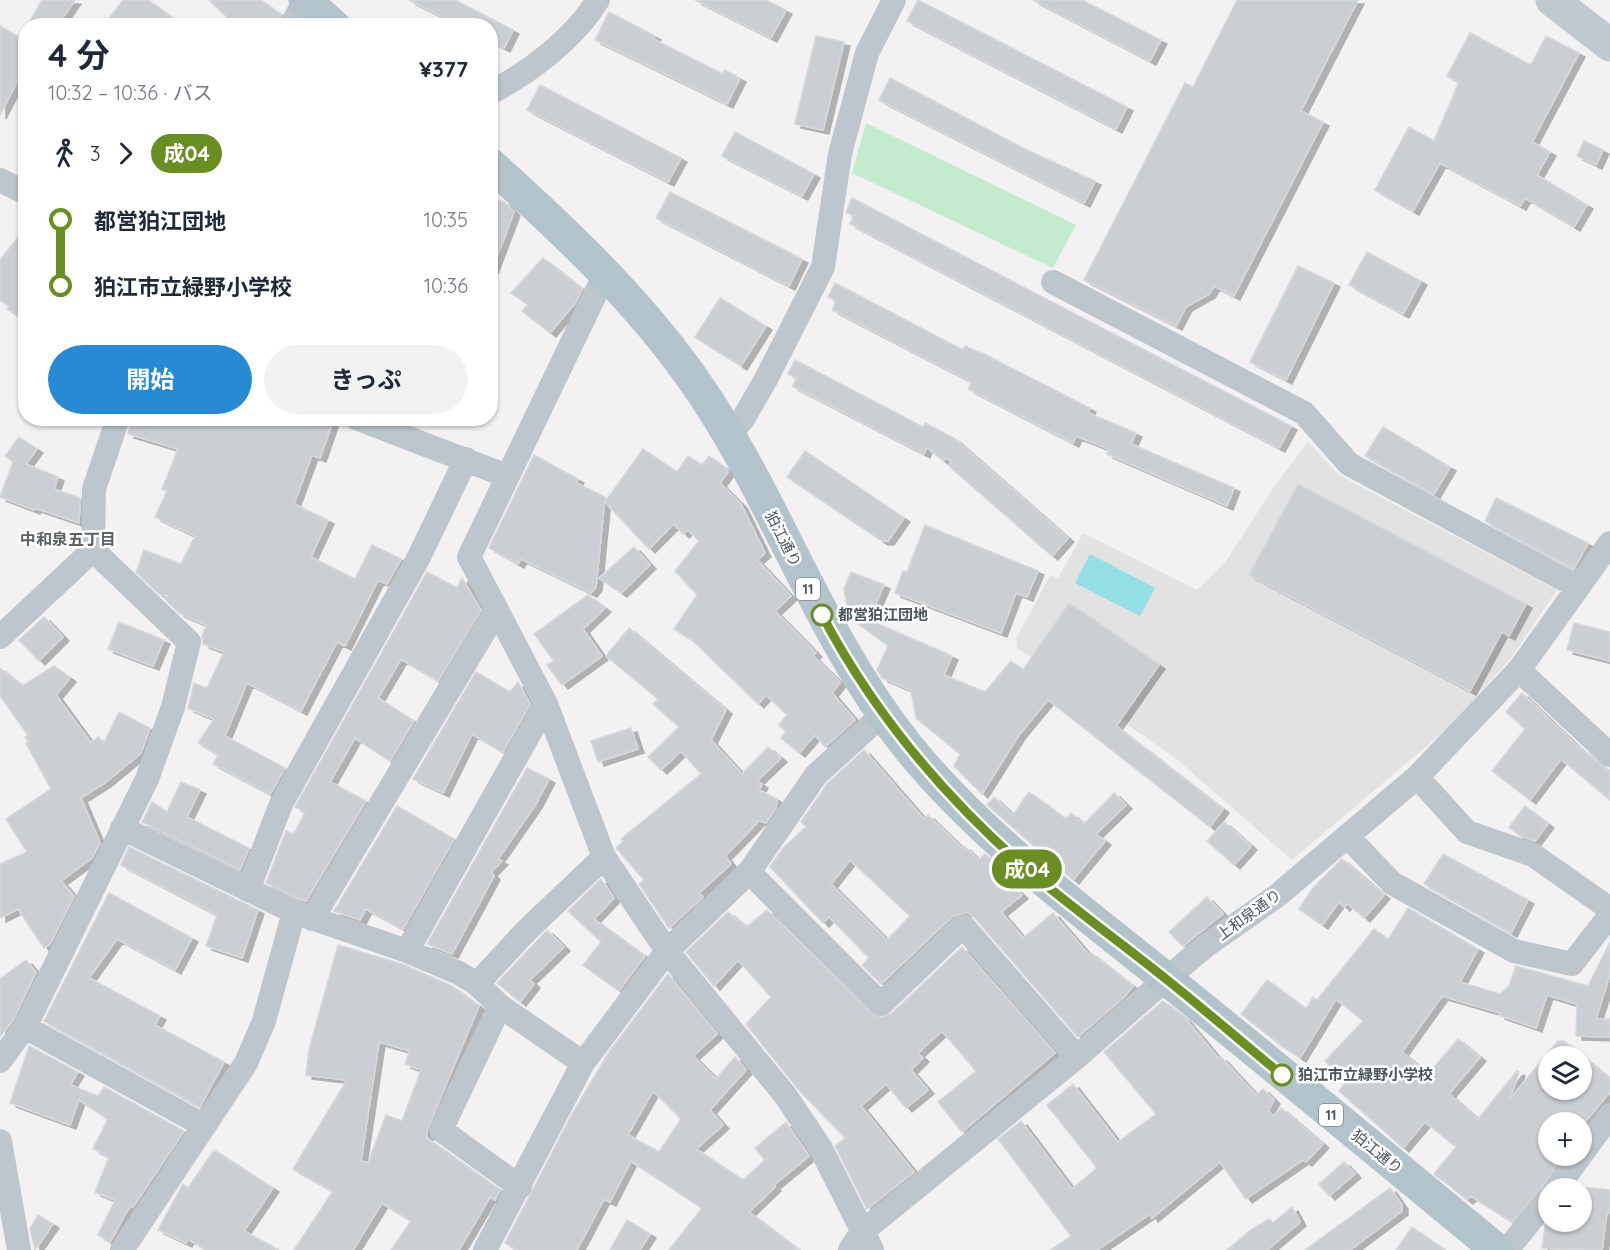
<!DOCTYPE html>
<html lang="ja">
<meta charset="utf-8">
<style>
:root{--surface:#fff;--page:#f2f2f3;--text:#1f2937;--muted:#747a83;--accent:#298ad4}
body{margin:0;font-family:Quicksand,"Noto Sans JP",sans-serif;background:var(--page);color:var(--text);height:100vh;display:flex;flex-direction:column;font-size:22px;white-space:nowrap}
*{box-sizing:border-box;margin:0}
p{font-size:20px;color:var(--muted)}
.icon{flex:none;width:33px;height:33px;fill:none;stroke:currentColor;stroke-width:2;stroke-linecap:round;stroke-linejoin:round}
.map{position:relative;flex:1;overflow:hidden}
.drawer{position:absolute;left:18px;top:18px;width:480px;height:408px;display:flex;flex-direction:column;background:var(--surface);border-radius:24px;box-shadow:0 2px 4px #0004}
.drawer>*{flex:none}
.badge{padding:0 12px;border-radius:20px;font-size:21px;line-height:39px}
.tools{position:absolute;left:1538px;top:1046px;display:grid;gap:12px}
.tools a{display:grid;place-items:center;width:54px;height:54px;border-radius:50%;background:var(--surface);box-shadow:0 2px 4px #0004;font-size:30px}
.map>.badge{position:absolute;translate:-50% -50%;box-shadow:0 0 0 3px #fff}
.legs{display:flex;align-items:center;gap:9px;height:66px;padding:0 30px;font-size:20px}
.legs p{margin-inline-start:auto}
.overview{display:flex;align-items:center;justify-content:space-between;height:102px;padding:0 30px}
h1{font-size:33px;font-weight:700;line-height:45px}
.button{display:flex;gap:12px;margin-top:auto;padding:12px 30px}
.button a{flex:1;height:69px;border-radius:36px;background:var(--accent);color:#fff;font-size:24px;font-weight:700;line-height:69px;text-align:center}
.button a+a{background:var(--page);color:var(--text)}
ul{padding:0 30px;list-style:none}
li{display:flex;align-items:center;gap:21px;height:66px;font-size:22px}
li i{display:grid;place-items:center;width:9px;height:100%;margin:0 8px;background:currentColor}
li i::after{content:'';width:15px;height:15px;margin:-8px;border:4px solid;border-radius:50%;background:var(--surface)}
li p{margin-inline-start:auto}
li:first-child i{background:linear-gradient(#0000 50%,currentColor 0)}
li:last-child i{background:linear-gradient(currentColor 50%,#0000 0)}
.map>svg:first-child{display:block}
.education{fill:#e3e2e2}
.green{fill:#c3ecce}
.water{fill:#94dfe5}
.building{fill:#cbced2;stroke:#d5d8db;stroke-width:1.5;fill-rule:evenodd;filter:url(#shadow)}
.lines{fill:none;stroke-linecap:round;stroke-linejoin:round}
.street{stroke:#bdc6cc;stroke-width:24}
.secondary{stroke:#bec9d0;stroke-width:33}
.primary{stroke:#b3c3cc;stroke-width:33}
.line-1-casing{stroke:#fff;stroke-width:14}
.line-1{stroke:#6b8e23;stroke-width:9}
.stop-1-dot{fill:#fff;stroke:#6b8e23;stroke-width:3}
.labels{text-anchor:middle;stroke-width:5;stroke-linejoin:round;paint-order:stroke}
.shield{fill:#fff;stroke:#80898d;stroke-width:1.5}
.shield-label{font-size:14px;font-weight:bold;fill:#4a565c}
.street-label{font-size:15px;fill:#4a565c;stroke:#fff}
.stop-label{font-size:15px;font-weight:bold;fill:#4a565c;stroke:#fff;text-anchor:start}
.neighbourhood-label{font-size:16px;font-weight:bold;fill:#5d6265;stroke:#fff}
</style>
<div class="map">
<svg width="1610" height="1250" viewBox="0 0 1610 1250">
<defs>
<filter id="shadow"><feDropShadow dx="6" dy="4" stdDeviation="0" flood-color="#0004"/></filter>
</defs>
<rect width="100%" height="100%" fill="#f3f1f1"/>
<path class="education" d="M1308,442L1339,475L1557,590L1511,658L1449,727L1292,860L1174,757L1017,648L1016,639L1050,575L1058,578L1083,533L1197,590L1226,561L1274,487Z"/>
<path class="green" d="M866,123L1076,225L1053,268L852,173Z"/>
<path class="water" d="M1090,554L1155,588L1140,616L1075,583Z"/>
<path class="building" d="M42,0H75L57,26H27Z
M123,0H148L183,26H103Z
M209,0H261L281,15L277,26H224L229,19Z
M409,0H455L513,30L504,48L490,41V26H460Z
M695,0H766L786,10L771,38Z
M918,0L1127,107L1116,129L907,21Z
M1033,0H1082L1161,40L1150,61Z
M1237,0H1358L1301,111L1323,122L1234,296L1214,286L1209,294L1186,307L1176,326L1084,280L1185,83L1193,87Z
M609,12L655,36L653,39L723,74L725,70L740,78L727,104L595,40Z
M0,26L26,41V86L18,80L0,115Z
M1470,33L1531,65L1546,36L1579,53L1532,142L1550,152L1537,175L1587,205L1574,227L1525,198L1520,206L1440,163L1413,211L1375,190L1409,127L1434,141L1459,82L1447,76Z
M816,36L844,42L823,130L795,124Z
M890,78L1025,149L1095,181L1084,203L879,100Z
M540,85L681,158L668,182L527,110Z
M735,132L814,174L802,196L722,156Z
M1584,141L1603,150L1596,165L1577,156Z
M670,192L802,259L789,286L656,218Z
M490,197L504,202L514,212L492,270Z
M852,198L1291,426L1279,448L850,224L854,216L846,212Z
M26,227V323L7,309L9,306L0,300V260Z
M1367,252L1421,281L1403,314L1349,285Z
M543,258L582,289L576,302L550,333L522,311L528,305L511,293Z
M1298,266L1334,283L1286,380L1250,362Z
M835,283L963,350L965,346L986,355L1090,408L1088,413L1136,433L1131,444L1234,488L1227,506L1107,454L1109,449L1076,436L1073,443L968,389L972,382L832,310L836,301L828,297Z
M720,298L766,326L741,366L695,337Z
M795,360L923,427L925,423L954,438L1068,538L1052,556L949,466L951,461L946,458L943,461L927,447L924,454L792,386L797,378L788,374Z
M132,418H188L217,425L218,418H334L320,458L312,455L294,504L328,520L311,557L355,579L372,545L401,559L387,584L378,580L345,646L337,642L301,711L247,683L225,736L285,768L270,794L213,764L218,755L198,743L214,719L188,708L194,683L207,688L224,652L203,644L202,636L206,625L179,613L165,599L167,596L159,594L136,572L144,550L181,564L195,536L155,517L167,491L162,489L178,449L128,434Z
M1383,427L1450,467L1434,494L1365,456Z
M19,437L37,449L26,464L58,477L54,489L80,498L79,523L35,508L34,510L0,497L13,462L5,456Z
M643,449L677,472L688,456L702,465L709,456L726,468L728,472L720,483L741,504L765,553L757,560L791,596L775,611L816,653L813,656L840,682L832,693L855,720L825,747L815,735L799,753L781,738L786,732L779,725L787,715L766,695L758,704L692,640L674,629L697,595L675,571L699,541L688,530L683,534L674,524L649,549L605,502Z
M805,451L904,518L888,541H882L787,477Z
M534,455L578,479L576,483L605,497L596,587L591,593L521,559L518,564L489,548Z
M1298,484L1526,604L1509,636L1502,632L1470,691L1249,575Z
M1496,498L1588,543L1574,569L1485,521Z
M925,525L1038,571L1027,597L1016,593L1001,633L895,593L903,571L907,572Z
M634,547L650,565L621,593L599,578Z
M427,572L457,588L462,578L481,610L438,681L401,659L378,698L414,721L390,761L355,738L330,782L366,801L306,901L299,899L266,883L286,831L294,834L305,812L295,807Z
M851,572L884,585L869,620L952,656L944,675L985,692L1011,661L1023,670L1069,603L1159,665L1116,726L1223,809L1210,827L1048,700L1019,735L982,794L954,766L960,754L916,718L911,690L882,678L877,670L888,646L849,617L844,588Z
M588,595L605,608L583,629L602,656L562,685L547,665L554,661L534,634Z
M44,617L63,637L39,661L19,640Z
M119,622L164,640L153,666L108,649Z
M1574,623L1610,632V661L1567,650Z
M629,628L726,710L711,740L742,774L768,747L781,758L757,781L762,784L759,790L777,799L776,808L766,823L759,821L725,856L731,864L699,893L703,897L669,928L639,884L644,880L616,848L624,841L621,839L701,774L681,751L661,770L648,757L679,727L653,704L658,699L606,656Z
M54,666L70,678L56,695L91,743L98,737L104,743L119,712L150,728L141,753L105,783L81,798L100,843L92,858L61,881L74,896L50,944L44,948L18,909L0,918V864L27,852L6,819L51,789L26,743L28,742L25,737L28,735L0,696V668L22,686Z
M476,672L510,692L518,682L530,704L503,752L472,734L443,793L413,779Z
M1522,693L1575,744L1610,772V800L1561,759L1530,800L1492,771L1525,729L1506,712Z
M631,728L638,749L598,762L591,741Z
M864,750L924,819L928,815L962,848L964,846L979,860L985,854L1008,874L1005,877L1022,895L1001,912L1023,938L1053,913L1089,955L1091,953L1133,986L1124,997L1078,1037L974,917L967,912L953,916L881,984L862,965L869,958L829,917L823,923L770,867L783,848L806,827L801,822L827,784ZM850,860L910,916L887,940L831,884Z
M527,768L549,779L536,804L498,859L502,861L491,872L494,876L452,954L427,944Z
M181,782L200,790L187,817L249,848L240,870L142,822L152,802L167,812Z
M1029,792L1066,819L1071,813L1084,824L1114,793L1126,805L1096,834L1105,841L1073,880L987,805L994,797L1013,815Z
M397,806L454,839L403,929L366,909L360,920L334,911Z
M1525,806L1548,824L1535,841L1519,835L1509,827Z
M1224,822L1251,846L1234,865L1207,841Z
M129,847L258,910L242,958L206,946L217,915L121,865Z
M1443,854L1528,900L1511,933L1424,884Z
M1342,859L1384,895L1364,918L1347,903L1344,907L1339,902L1322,925L1299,909L1313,888Z
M601,879L614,898L594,919L645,956L619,991L583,965L601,942L568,911Z
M109,893L192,938L175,970L117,939L89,978L160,1016L155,1025L224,1062L200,1107L44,1021Z
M1207,897L1223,914L1183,946L1169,932Z
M1408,908L1478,949L1460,982L1500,994L1509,986L1516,966L1588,986L1610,942V974L1596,1019H1610V1037L1576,1036L1577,1004L1547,995L1536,1028L1499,1015L1500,1013L1442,996L1402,1052L1428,1074L1458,1039L1480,1057L1449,1094L1478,1119L1517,1071L1519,1072L1510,1099L1558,1041H1564L1610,1079V1092L1585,1122H1548V1155H1563L1543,1186L1512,1222L1471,1196L1467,1200L1444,1181L1445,1179L1443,1181L1434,1174L1456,1147L1425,1122L1403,1148L1339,1091L1347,1081L1325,1061L1363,1021L1336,999L1300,1058L1283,1047L1241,1014L1267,980L1306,1009L1313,997L1317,1000L1374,929L1388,940ZM1548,1056H1581V1089H1548Z
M767,910L878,1018L891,1014L962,947L1055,1053L962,1132L938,1102L976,1071L942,1031L918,1053L923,1058L911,1070L928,1090L906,1108L886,1084L861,1106L914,1172L867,1209L835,1146L845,1138L797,1088L746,1024L771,997L738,960L714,986L686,952L728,912L746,927Z
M547,930L564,947L530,980L534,984L520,1002L497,983Z
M338,945L402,964L452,986L479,1006L427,1130V1138L500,1190L495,1200L490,1197L459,1250H391L411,1221L382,1203L353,1250H294L333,1191L293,1169L347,1080L306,1075L309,1050ZM379,1042L410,1051L405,1064L421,1070L402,1121L386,1115L368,1163L361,1161Z
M26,960L36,972L13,1020L0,1037V979Z
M668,974L717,1034L693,1056L716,1079L735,1057L746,1070L710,1110L723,1125L696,1149L743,1180L765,1160L755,1148L786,1122L809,1156L774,1185L775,1187L749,1212L799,1250H669L702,1208L631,1161L610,1202L604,1199L577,1250H518L505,1243L572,1114L609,1052ZM653,1091L681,1119L659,1152L628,1135Z
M1163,1001L1185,1018L1219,1059L1221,1057L1256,1095L1263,1089L1274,1100L1268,1111L1274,1116L1281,1108L1323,1144L1306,1162L1303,1160L1246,1199L1220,1162L1152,1218L1150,1214L1097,1250H1051L1071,1236L998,1139L1021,1121L1072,1189L1097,1168L1047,1105L1073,1084L1118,1142L1156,1114L1104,1052Z
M29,1046L78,1072L70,1085L98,1096L104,1087L184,1131L133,1207L130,1206L110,1242L98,1235L115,1200L95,1192L109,1157L93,1149L108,1119L79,1100L70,1125L10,1103Z
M214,1150L273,1188L244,1231L279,1250H206L188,1239L186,1243L158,1230L183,1184L188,1188Z
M1344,1162L1355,1174L1329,1196L1319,1184Z
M1581,1187L1610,1190V1213L1607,1212L1602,1250L1542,1248L1545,1225L1549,1221L1581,1223Z
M1390,1188L1402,1205V1211L1350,1250H1305Z
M1292,1207L1300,1222L1267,1250H1227L1252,1229L1269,1219L1273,1223Z
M38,1215L53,1224L35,1250L30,1229Z
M627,1220L650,1234L640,1250H610Z
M1412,1227L1445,1250H1396Z"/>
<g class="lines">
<path class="street" d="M291,26L305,0
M490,93C530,72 574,39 598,0
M0,180L26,193
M1053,282L1304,413L1349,464L1578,587
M356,418L507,476
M729,435L743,419L765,381L823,267L840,154L867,53L894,0
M0,637L93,550L94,489L118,418
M1519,670L1610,755
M1417,777L1467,832L1533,855L1610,909
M122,828L294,912L407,951L459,973L477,984L500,1006L583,1063
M1347,836L1392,883L1514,951L1572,964L1610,915
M604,857L667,951L785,1095L820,1147L872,1250
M749,872L881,1004L963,926L1077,1057
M248,890L281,804L419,557L466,459
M312,919L497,610L469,557L605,274
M407,951L546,704
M477,984L526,931L604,857L546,704L497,610
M500,1006L441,1130L520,1187
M25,1027L203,1125
M0,1061L25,1027L147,779L173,707L189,642L93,550
M0,1141L19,1250
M1557,1188L1610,1115
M122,1250L246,1063L264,1021L294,912
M485,1250L583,1063L667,951L749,872L816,775L883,714
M850,1250L862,1232L1077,1057L1166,979L1207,945L1278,895L1417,777L1519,670L1610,543
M1507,1250L1548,1199"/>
<path class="secondary" d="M1552,0L1610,45"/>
<path class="primary" d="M305,0L334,26
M490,164C572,238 654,315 713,409C783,519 825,644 908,747C982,838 1075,905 1165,978C1277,1068 1387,1159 1497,1250"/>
</g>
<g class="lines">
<defs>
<path id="line-1" d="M822,615C874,714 946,799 1030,872C1074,909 1121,943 1166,979C1205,1010 1243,1043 1282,1075"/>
</defs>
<use href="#line-1" class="line-1-casing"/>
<use href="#line-1" class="line-1"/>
</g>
<g class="stop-1-dot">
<circle cx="822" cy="615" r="10"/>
<circle cx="1282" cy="1075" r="10"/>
</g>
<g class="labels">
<g class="shield">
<rect x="796" y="578" width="24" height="22" rx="4.5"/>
<rect x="1319" y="1104" width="24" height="22" rx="4.5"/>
</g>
<g class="shield-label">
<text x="808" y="594">11</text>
<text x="1331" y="1120">11</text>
</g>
<g class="street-label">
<text transform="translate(783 539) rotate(63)" y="5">狛江通り</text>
<text transform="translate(1249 915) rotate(-36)" y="5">上和泉通り</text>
<text transform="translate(1377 1152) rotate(39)" y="5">狛江通り</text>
</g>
<g class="stop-label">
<text x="838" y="620">都営狛江団地</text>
<text x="1298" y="1080">狛江市立緑野小学校</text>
</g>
<g class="neighbourhood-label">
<text x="68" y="545">中和泉五丁目</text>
</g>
</g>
</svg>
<div class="tools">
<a><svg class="icon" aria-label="layers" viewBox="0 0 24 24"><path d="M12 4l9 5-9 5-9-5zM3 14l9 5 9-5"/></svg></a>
<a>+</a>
<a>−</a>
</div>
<b class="badge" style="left:1027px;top:869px;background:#6b8e23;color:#fff">成04</b>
<section class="drawer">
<div class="overview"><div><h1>4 分</h1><p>10:32 – 10:36 · バス</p></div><b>¥377</b></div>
<div class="legs"><svg class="icon" aria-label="walk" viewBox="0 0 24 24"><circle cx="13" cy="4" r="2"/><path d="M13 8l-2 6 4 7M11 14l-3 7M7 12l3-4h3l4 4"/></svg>3<svg class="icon" aria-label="forward" viewBox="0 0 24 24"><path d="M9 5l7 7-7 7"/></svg><b class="badge" style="background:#6b8e23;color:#fff">成04</b></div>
<ul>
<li><i style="color:#6b8e23"></i><b>都営狛江団地</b><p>10:35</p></li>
<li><i style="color:#6b8e23"></i><b>狛江市立緑野小学校</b><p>10:36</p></li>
</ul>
<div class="button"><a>開始</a><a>きっぷ</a></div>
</section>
</div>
